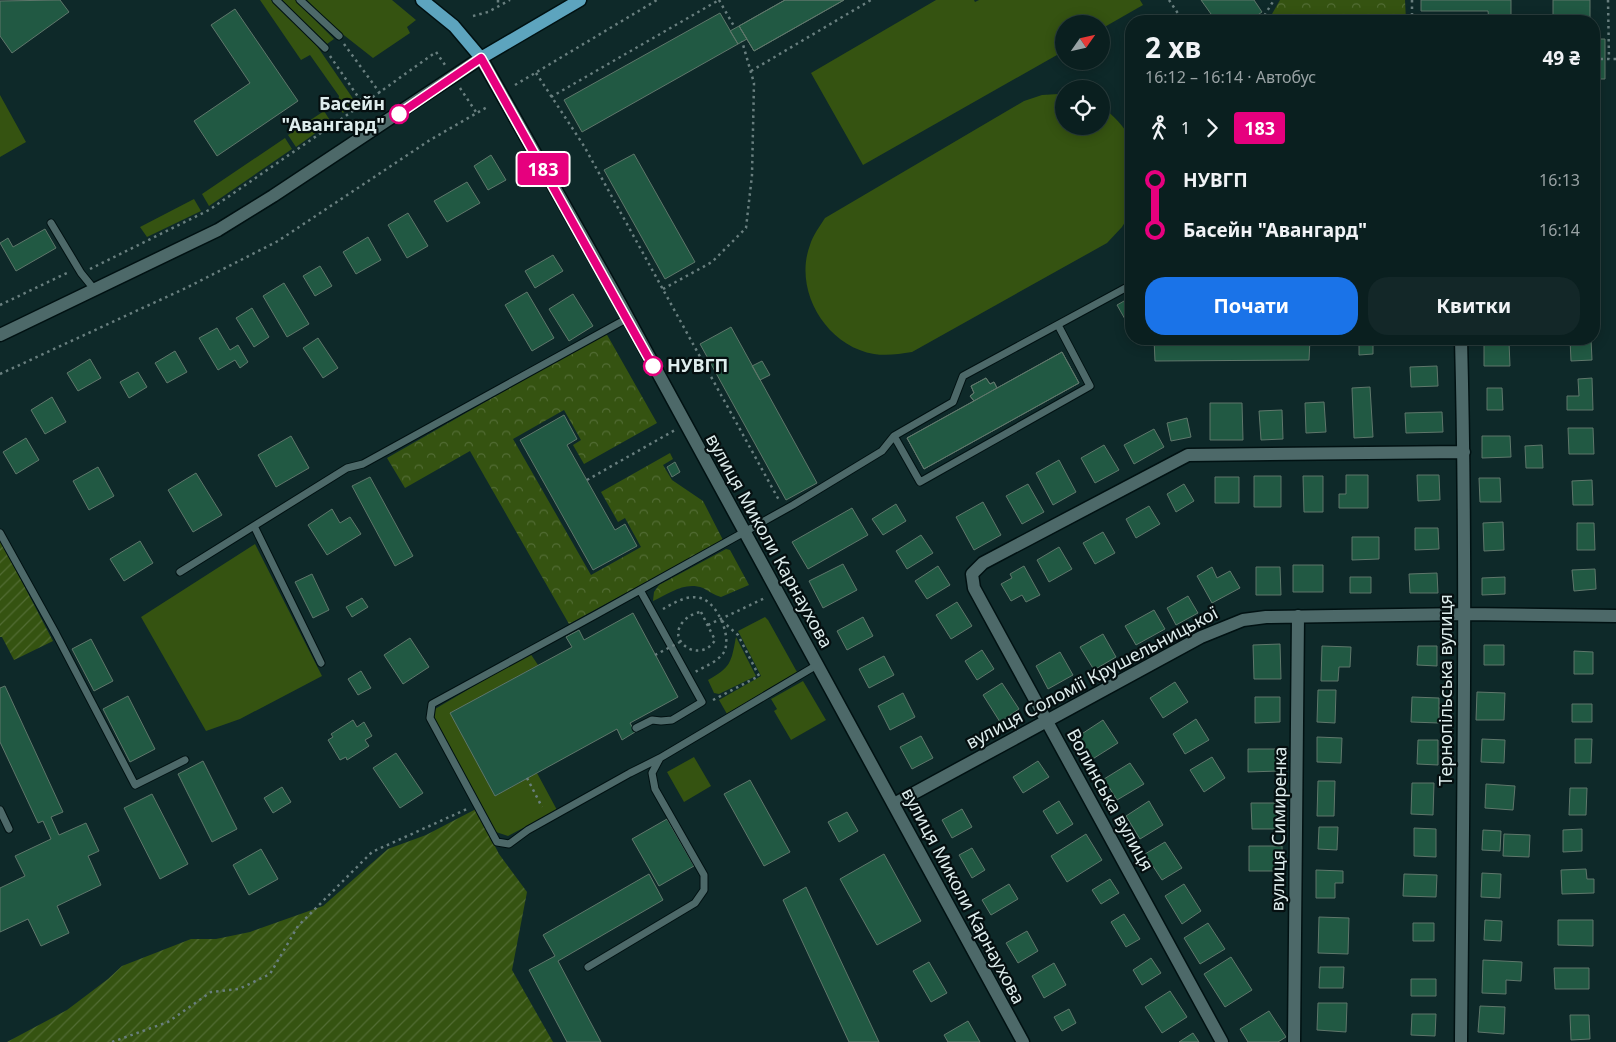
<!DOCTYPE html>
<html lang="uk">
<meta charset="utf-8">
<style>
:root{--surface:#0a1f1f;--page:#132728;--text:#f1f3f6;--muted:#99a2a4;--line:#2a3d3d;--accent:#1a73e8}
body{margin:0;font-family:"Noto Sans",sans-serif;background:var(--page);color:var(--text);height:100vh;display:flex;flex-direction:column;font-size:19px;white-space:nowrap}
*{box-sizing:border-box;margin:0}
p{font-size:16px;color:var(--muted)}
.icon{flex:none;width:28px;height:28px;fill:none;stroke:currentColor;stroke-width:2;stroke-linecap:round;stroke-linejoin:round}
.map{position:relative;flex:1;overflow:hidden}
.sheet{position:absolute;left:1125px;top:15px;width:475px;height:330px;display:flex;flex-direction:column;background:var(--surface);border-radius:20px;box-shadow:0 2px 12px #0003,0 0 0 1px var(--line)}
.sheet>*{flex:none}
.badge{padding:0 10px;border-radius:4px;font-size:18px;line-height:32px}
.needle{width:32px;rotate:56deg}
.controls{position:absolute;left:1055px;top:15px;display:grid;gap:10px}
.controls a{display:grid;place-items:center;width:55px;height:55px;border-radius:50%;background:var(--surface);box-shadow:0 2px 12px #0003,0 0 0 1px var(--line);font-size:25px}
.map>.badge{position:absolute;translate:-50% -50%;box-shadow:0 0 0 2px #fff}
.legs{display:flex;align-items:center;gap:8px;height:55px;padding:0 20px;font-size:16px}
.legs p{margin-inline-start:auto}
.head{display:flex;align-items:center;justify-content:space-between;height:85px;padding:0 20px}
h1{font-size:28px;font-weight:700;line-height:38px}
.button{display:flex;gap:10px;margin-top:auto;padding:10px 20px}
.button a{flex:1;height:58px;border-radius:20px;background:var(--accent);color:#fff;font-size:20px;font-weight:700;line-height:58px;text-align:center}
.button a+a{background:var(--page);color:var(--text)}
ul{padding:0 20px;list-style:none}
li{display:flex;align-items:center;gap:18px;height:50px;font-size:19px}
li i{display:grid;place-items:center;width:8px;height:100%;margin:0 6px;background:currentColor}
li i::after{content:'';width:12px;height:12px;margin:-6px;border:4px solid;border-radius:50%;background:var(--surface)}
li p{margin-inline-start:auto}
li:first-child i{background:linear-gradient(#0000 50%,currentColor 0)}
li:last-child i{background:linear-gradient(currentColor 50%,#0000 0)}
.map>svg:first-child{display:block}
.grass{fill:#355311}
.forest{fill:url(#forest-crowns)}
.garden{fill:url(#garden-furrows)}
.building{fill:#215943;stroke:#5f776b}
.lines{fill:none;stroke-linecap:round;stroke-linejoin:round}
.service-casing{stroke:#001112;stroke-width:9}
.minor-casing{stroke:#001112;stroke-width:15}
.secondary-casing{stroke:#001112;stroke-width:15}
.primary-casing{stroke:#001112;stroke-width:15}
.path{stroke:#697f7f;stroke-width:2.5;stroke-dasharray:2.5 4;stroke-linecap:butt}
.service{stroke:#4d6969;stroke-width:7}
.minor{stroke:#4d6969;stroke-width:12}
.secondary{stroke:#4d6969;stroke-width:12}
.primary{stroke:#5da4be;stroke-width:12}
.path-bridge{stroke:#697f7f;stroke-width:2.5;stroke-dasharray:2.5 4;stroke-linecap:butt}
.line-1-casing{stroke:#fff;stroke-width:11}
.line-1{stroke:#e6007e;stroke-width:8}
.stop-1-dot{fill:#fff;stroke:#e6007e;stroke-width:2.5}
.labels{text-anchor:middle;stroke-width:4.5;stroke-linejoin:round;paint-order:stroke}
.stop-label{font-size:18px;font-weight:bold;fill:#deeded;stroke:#050f10;text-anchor:end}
.street-label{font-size:18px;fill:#deeded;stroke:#050f10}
</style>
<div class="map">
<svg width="1616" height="1042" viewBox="0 0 1616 1042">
<defs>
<pattern id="forest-crowns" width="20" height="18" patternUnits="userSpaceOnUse" patternTransform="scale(1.25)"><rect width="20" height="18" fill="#355311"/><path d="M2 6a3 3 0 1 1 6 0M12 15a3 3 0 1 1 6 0" fill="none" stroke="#526c34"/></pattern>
<pattern id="garden-furrows" width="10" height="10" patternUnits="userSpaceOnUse" patternTransform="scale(1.25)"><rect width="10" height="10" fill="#355311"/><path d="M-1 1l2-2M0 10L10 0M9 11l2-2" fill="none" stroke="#526c34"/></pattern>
</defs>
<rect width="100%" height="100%" fill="#0e2929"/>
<path class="grass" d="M260,0H271L317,46L356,103L343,113L337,107L339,96L310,55L301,60Z
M282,0H295L334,39L327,44Z
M307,0H392L416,20L407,27L410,33L373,58L331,25Z
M936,0H974L975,2L979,0H1140L1143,5L1101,29V24H1064V51L863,165L811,73Z
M1059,94H1064V126H1101V106C1114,116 1124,126 1131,140V212L1122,227L1107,243L912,352C899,354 887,356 874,354C826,346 793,290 810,245C813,235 820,226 825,218L1024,101L1042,95Z
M0,95L26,142L0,157Z
M324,111L331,122L296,147L288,135Z
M285,138L292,149L209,206L202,194Z
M194,199L201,211L147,237L140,227Z
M255,544L322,676L240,719L206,731L141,617Z
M765,617L768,620L797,672L727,714L719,700L761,676L738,631Z
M736,637L756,676L719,694L714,693L708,680C731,667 731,663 736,637Z
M530,653L538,665L451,713L495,796L537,773L557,810L508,836L496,832L434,717L435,709Z
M803,681L826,720L791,740L774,711L777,709L771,699Z
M694,757L711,786L684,802L667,772Z"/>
<path class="forest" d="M1280,0H1405L1406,21H1268Z
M606,333L657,423L584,464L573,445L581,440L564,410L513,439L591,575L641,547L625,518L618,522L601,492L670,453L673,459L663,465L672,480L703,501L723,540L569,624L470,451L405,488L387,458Z
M726,549L730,550L749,585L721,597C714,595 709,591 703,588C684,581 669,594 653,601L654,592L659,585Z"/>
<path class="garden" d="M0,540L53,641L14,660L2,637H0Z
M476,809L499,854L527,892L512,970L553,1042H7L67,1010L108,979L122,966L191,939H216L250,932L323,906L388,849L426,835Z"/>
<path class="building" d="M60,0L69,12L12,53L0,36V1Z
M785,0H844L754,51L739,26Z
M785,0H844L754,51L739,26Z
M1201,0H1254L1262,12L1249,21H1216Z
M1421,0H1511V21H1489L1488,11H1421Z
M1553,0H1590V21H1553Z
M235,9L298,101L217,156L194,121L250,83L211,25Z
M720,13L738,44L582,132L564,100Z
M739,26L747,39L738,44L730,31Z
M1594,39H1605V79H1594Z
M634,154L695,262L665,279L604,170Z
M491,155L506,180L488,190L474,166Z
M467,182L480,203L447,222L434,201Z
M408,213L428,246L407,258L388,225Z
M45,229L56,248L16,271L0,243L8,238L13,247Z
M368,237L381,260L356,274L343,252Z
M553,255L563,271L535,288L525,271Z
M320,266L332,286L315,296L303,276Z
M284,283L309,324L287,337L263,296Z
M527,292L554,338L532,351L505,305Z
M573,294L593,326L569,341L549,309Z
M1131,297V327L1130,328L1117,305Z
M252,308L269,337L254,347L236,318Z
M731,327L817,483L786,500L700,344Z
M217,328L230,350L238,345L248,362L240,368L235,360L218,370L199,338Z
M318,338L338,368L323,378L303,348Z
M1154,339H1310L1309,360L1155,361Z
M1359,339H1373V354L1359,355Z
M1414,339H1440V343L1414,344Z
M1570,339H1591L1592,360L1571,361Z
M1509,342L1510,366H1484V343Z
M175,351L187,372L167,383L155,363Z
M1062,352L1079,383L924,469L907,438Z
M1062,352L1079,383L924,469L907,438L974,401L970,396L974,393L971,386L986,378L990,384L994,382L997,388Z
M90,359L101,378L78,391L67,373Z
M762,361L770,375L760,380L752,366Z
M1437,366L1438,386L1411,387L1410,367Z
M138,372L147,387L129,398L120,382Z
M986,378L990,384L994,382L997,388L974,401L970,396L974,393L971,386Z
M1592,378L1593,410H1567V396H1579L1578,379Z
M1370,387L1373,437L1354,438L1352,388Z
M1487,388H1502L1503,410H1487Z
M52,397L66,422L45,434L31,410Z
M1324,402L1326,432L1306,433L1305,403Z
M1210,403H1242L1243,440H1210Z
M1282,410L1283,439L1261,440L1259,411Z
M1442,412L1443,432L1406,433L1405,413Z
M564,415L577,439L567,445L615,530L625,524L637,546L593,570L520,440Z
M1187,418L1191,437L1171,441L1167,423Z
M1568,428H1593L1594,454H1569Z
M1154,429L1164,447L1134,464L1124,445Z
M291,436L309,468L276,487L258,455Z
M1482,436H1510L1511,457L1482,458Z
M26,438L39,460L16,474L3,452Z
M1104,445L1119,470L1095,483L1081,458Z
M1542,445L1543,468H1526L1525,446Z
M1059,460L1076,492L1053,505L1036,473Z
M675,462L680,472L672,477L667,467Z
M98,467L114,496L89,510L73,481Z
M196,473L222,515L193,532L168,490Z
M1346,475H1368V508H1339V494H1346Z
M1417,475H1439L1440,500L1418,501Z
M1254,476H1281V507H1254Z
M1303,476H1323V512H1304Z
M370,477L413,556L395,566L352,486Z
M1215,477H1239V503H1215Z
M1479,478H1500L1501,502H1480Z
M1592,480L1593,505H1573L1572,481Z
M1028,484L1044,512L1022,524L1006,496Z
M1184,484L1194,501L1176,512L1167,494Z
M983,502L1001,535L974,550L956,517Z
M896,504L906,521L883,535L872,519Z
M1149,506L1160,524L1136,538L1126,519Z
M852,508L868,535L808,569L792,542Z
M332,509L340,523L350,517L361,534L327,555L308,525Z
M1503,522L1504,550L1484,551L1483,523Z
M1577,523H1594L1595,550H1577Z
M1415,528H1438L1439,549L1415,550Z
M1103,532L1115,553L1095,564L1083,543Z
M921,535L933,553L907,569L896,551Z
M1352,537H1379V559L1352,560Z
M140,541L153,563L124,581L110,559Z
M1059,547L1072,569L1049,582L1037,560Z
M843,564L857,590L823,608L809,581Z
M1293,565H1323V592H1293Z
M938,566L950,585L927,599L915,581Z
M1024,566L1040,595L1026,602L1022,595L1011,601L1001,584L1012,578L1010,574Z
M1212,567L1217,578L1230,571L1240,588L1212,603L1197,576Z
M1256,567H1280L1281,595H1256Z
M1595,569L1596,589L1574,591L1572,570Z
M1437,573L1438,593H1410L1409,574Z
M312,574L329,610L313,618L295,582Z
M1350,577H1371V593H1350Z
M1505,577V594L1482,595V578Z
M1188,596L1198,613L1176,625L1167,608Z
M362,598L368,607L352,617L346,607Z
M957,602L972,626L951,639L936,615Z
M1154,610L1165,629L1136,645L1125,626Z
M633,613L678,697L630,723L635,732L622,740L617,729L495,796L450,713L572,647L566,637L579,630L584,640Z
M863,617L873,636L847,650L837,631Z
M1103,634L1116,657L1094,670L1080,647Z
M410,638L429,667L403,684L384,655Z
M91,639L113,681L94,691L72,649Z
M1280,644L1281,679H1254L1253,645Z
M1484,645H1504V665H1484Z
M1322,646L1351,647L1350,667H1339L1338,681H1321Z
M1418,646H1437V666L1417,665Z
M982,650L994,669L977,680L965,661Z
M1574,651L1593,652V674H1574Z
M1060,652L1073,675L1048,689L1036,666Z
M884,656L894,675L869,688L859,669Z
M361,671L371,688L358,695L348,679Z
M1175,682L1188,702L1163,718L1150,698Z
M1002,683L1019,709L1000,722L983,695Z
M5,686L63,812L51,817L59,835L86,823L99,851L88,856L101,885L57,906L69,933L41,946L28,919L0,932V888L25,876L15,856L51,839L43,821L38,823L0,742V688Z
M1318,690H1336L1335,723L1317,722Z
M1477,692L1505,693L1504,720H1476Z
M903,693L915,717L890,730L878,706Z
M128,696L155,749L130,762L103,709Z
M1255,697H1280V722L1255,723Z
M1412,697L1439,698V723L1411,722Z
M1572,704H1592V722H1572Z
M1196,719L1209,740L1185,754L1173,734Z
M353,720L357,727L364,722L372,736L365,740L369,746L347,760L346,757L340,760L328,740L333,737L331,734Z
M1103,720L1118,743L1091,760L1077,737Z
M921,736L933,758L912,769L900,747Z
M1317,737L1342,738L1341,763L1317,762Z
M1482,739L1505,740L1504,763L1481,762Z
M1575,739H1592L1591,763H1575Z
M1418,740H1438V765L1417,764Z
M1248,749H1279V771L1248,772Z
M396,753L423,793L400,808L373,768Z
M1212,757L1225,778L1204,792L1190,770Z
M203,761L237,829L212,842L178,774Z
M1038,761L1049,777L1023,793L1013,777Z
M1130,763L1144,784L1117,800L1104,779Z
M750,780L790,852L764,866L724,794Z
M1318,781H1335L1334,816H1317Z
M1412,783H1434L1433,815L1411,814Z
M1486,784L1515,786L1513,810L1485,808Z
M282,787L291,802L273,813L264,798Z
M1570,788H1587L1586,815H1569Z
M152,794L188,864L160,879L124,808Z
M1059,801L1073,824L1057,834L1043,811Z
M1149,801L1163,825L1140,839L1126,816Z
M1251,803H1277V829H1252Z
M962,809L972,827L952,838L942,820Z
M847,812L858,831L839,842L828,822Z
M667,819L694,866L659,886L632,839Z
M1319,827H1338L1337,850L1318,849Z
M1414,828L1436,829V857L1414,856Z
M1582,829V851L1563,852V830Z
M1483,830L1501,831L1500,851L1482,850Z
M1086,834L1102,860L1067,882L1051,856Z
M1504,834L1530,835L1529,857L1503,856Z
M1165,842L1182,868L1162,880L1145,854Z
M1249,846H1282L1283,871H1249Z
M972,848L985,870L972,878L959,855Z
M261,849L278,879L249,895L233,865Z
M884,854L921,921L877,945L840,879Z
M1586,869L1587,879H1594V893L1562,894L1561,870Z
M1316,870L1343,871V883H1335V898H1316Z
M1482,873L1501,874L1500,898L1481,897Z
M649,874L663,900L558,961L601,1042H567L529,970L555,956L543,935Z
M1404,874L1437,875L1436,897L1403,896Z
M1110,879L1119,893L1101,904L1092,890Z
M1009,884L1018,899L991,915L982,900Z
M1184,884L1201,911L1182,924L1165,896Z
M806,887L879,1042H849L783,900Z
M1124,914L1140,939L1126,947L1111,922Z
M1319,917L1349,918L1348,954L1318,953Z
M1485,920L1502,921L1501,941L1484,940Z
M1558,920H1593V946L1558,945Z
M1208,923L1225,949L1200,964L1184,938Z
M1413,923H1434V941H1413Z
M1027,931L1038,951L1018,963L1006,943Z
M1231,957L1252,990L1225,1007L1204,974Z
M1151,958L1161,973L1142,985L1133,970Z
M1483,960L1522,962L1521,981L1506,980V994L1482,993Z
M929,962L947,993L931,1002L913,971Z
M1054,963L1066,985L1044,998L1032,976Z
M1320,967H1344L1343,988H1319Z
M1554,968H1589V989H1555Z
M1411,979H1436V996H1411Z
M1170,991L1187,1017L1162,1033L1145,1007Z
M1318,1003H1347L1346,1032L1317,1030Z
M1480,1006L1505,1007L1504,1034L1478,1032Z
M1069,1009L1076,1023L1062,1031L1054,1017Z
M1269,1011L1286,1037L1278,1042H1248L1240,1029Z
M1412,1014H1436L1435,1036L1411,1035Z
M1570,1015H1589L1590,1039L1571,1040Z
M968,1021L980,1042H948L944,1035Z
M1193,1033L1199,1042H1179Z"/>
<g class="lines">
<defs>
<path id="service" d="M276,0L325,48
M300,0L339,36
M51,223L81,273L94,289
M894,436L920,482L1090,386L1058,325
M254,526L321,663
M0,533L56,634L135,785L185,760
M180,572L347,468L363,464L628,318
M636,728L652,720L661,721L672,720L702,702L640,590
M660,758L630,773L528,830L509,844L497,842L430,718L432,704L597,614L793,505L882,451L894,436L953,402L963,376L1131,285
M0,810L9,829
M588,967L695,903L704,890V875L655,789L652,773L660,758L817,665"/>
<path id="minor" d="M1461,339C1467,573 1463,808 1461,1042
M894,804L1201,637L1243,620L1266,617L1465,614L1616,616
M1222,1042L974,588L972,574L983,563L1188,455L1464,452
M1294,1042L1298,616"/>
<path id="secondary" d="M0,335L218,230L273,196L481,58L616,296L1023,1042"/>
<path id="primary" d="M422,0L454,26L481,58L580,0"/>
</defs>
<use href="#service" class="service-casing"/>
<use href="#minor" class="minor-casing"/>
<use href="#secondary" class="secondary-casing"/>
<use href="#primary" class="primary-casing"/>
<path class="path" d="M498,0V6
M719,0L735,28
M1169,0L1183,21
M1412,0V21
M1608,0L1609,59
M473,16L488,12L510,0
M1261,21L1274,0
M344,44L380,93
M330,56L363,104
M1594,59H1616
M751,71L871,0
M536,73L584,146L780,502
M515,85L657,0
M460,88L476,112
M551,97L719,0
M90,269L209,210L363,104L436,52L445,65
M663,289L712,262L746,228L752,175L754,83L742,41
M0,305L69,272
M0,374L188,287L278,241L430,140L489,106
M587,480L675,430
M663,609C674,603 689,593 703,599C718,605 732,637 724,652C719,661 704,667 695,672
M701,612L715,640C708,653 691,654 682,643C671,630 686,614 701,612Z
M708,625L765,598
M713,700L759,676L738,635L721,620
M527,778L542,807
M112,1042L168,1022L211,992L239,989L270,974L298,926L372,852L467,809"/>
<use href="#service" class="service"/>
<use href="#minor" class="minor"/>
<use href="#secondary" class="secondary"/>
<use href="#primary" class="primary"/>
<path class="path-bridge" d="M655,655L680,642"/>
</g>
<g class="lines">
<defs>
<path id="line-1" d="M399,114L481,58L653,366"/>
</defs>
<use href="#line-1" class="line-1-casing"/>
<use href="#line-1" class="line-1"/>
</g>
<g class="stop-1-dot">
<circle cx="399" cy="114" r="9"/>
<circle cx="653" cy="366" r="9"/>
</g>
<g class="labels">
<g class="stop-label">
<text x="385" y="110">Басейн<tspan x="385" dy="21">"Авангард"</tspan></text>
<text x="667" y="372" text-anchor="start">НУВГП</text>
</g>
<g class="street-label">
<text transform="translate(769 541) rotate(61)" y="6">вулиця Миколи Карнаухова</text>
<text transform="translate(1092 678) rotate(-28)" y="6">вулиця Соломії Крушельницької</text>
<text transform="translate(1446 690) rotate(-90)" y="6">Тернопільська вулиця</text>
<text transform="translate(1110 800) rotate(61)" y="6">Волинська вулиця</text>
<text transform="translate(1279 829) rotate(-89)" y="6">вулиця Симиренка</text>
<text transform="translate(963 896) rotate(62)" y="6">вулиця Миколи Карнаухова</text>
</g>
</g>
</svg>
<div class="controls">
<a><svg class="needle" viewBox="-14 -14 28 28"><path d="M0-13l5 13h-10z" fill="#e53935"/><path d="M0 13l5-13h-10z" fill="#99a2a4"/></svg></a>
<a><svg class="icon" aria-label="locate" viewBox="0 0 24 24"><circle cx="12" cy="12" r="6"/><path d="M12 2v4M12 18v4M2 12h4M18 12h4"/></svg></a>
</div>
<b class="badge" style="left:543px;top:169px;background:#e6007e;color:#fff">183</b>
<section class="sheet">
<div class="head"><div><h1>2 хв</h1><p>16:12 – 16:14 · Автобус</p></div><b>49 ₴</b></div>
<div class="legs"><svg class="icon" aria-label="walk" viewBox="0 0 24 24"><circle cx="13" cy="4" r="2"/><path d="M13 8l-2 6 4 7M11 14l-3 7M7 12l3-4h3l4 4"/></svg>1<svg class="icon" aria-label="forward" viewBox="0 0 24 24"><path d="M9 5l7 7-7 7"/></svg><b class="badge" style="background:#e6007e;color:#fff">183</b></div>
<ul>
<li><i style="color:#e6007e"></i><b>НУВГП</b><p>16:13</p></li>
<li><i style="color:#e6007e"></i><b>Басейн &quot;Авангард&quot;</b><p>16:14</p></li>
</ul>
<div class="button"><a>Почати</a><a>Квитки</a></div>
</section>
</div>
